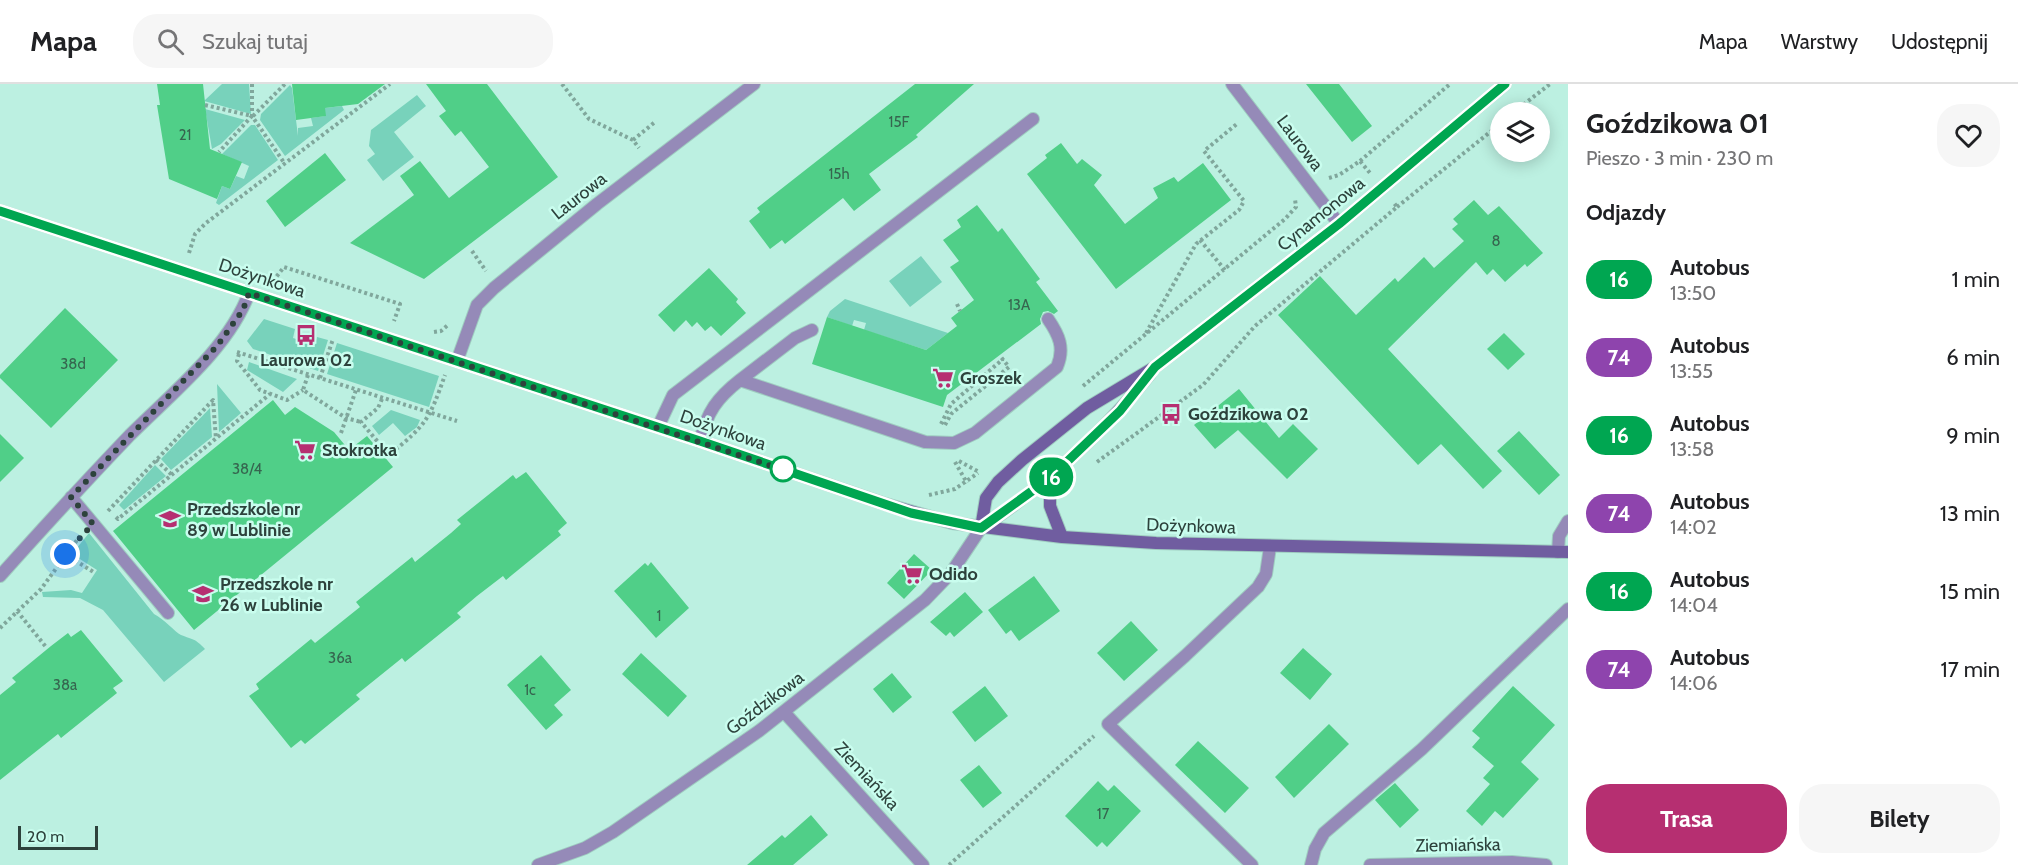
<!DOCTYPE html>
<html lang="pl">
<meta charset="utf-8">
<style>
:root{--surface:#fff;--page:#f6f6f6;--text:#202124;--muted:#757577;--line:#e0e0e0;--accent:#b62f71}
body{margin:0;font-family:Cabin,sans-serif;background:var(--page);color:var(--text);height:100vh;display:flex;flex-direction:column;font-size:22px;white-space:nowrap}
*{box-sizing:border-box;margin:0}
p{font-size:20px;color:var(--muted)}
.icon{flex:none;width:33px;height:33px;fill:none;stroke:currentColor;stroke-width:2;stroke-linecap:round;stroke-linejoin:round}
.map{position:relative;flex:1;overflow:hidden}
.details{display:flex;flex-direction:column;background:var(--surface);width:450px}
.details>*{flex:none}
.badge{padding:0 12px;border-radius:20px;font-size:21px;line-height:39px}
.controls{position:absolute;left:1490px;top:18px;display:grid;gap:12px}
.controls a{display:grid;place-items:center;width:60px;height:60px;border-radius:50%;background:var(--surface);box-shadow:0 3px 15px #0003;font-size:30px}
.scale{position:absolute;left:18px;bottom:15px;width:80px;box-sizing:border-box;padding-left:6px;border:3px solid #2d423c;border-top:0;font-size:16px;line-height:21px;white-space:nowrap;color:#2d423c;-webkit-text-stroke:4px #c9fdee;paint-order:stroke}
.you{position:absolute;width:30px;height:30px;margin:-15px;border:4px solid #fff;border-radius:50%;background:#1a73e8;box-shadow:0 0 0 9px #1a73e833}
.map>.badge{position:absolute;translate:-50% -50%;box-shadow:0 0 0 3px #fff}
h2{padding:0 18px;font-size:22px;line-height:54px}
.round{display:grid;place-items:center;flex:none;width:63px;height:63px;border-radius:24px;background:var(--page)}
.headline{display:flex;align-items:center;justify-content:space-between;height:102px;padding:0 18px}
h1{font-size:28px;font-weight:700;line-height:45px}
.cta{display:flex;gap:12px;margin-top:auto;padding:12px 18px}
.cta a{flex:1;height:69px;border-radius:24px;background:var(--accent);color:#fff;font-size:24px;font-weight:700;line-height:69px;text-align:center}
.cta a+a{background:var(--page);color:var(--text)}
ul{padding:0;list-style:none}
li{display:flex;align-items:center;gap:18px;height:78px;padding:0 18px}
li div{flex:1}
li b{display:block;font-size:22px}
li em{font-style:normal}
li .badge{min-width:66px;font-weight:700;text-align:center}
header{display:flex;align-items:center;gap:36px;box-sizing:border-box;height:84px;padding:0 30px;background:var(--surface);border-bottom:2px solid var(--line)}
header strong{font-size:28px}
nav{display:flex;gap:33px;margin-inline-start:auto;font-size:21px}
.search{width:420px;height:54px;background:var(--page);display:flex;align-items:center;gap:15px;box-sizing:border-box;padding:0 21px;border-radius:24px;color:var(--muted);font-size:22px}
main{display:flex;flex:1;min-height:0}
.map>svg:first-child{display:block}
.green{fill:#78d2bb}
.building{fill:#50cf88}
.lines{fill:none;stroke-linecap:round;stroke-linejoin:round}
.lane-casing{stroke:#9fcdc0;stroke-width:14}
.street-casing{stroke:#9fcdc0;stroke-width:14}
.secondary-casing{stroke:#9fcdc0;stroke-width:14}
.path{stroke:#80a79c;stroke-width:4;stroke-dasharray:3 3;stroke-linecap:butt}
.lane{stroke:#958ab8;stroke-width:12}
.street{stroke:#958ab8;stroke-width:12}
.secondary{stroke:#705da0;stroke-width:12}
.line-casing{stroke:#fff;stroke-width:14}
.line{stroke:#00a651;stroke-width:9}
.walk{stroke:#2d423c;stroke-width:6;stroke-dasharray:0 10.8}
.stop-dot{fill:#fff;stroke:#00a651;stroke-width:3}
.labels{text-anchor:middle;stroke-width:5;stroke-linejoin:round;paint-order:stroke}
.number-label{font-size:15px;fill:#36654f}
.street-label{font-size:18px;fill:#2d423c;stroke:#c9fdee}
.poi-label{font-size:18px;font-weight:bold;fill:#2d423c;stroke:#c9fdee;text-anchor:start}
</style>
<header>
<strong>Mapa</strong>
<div class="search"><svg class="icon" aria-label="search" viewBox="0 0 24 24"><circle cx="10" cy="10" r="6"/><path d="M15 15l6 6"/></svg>Szukaj tutaj</div>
<nav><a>Mapa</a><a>Warstwy</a><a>Udostępnij</a></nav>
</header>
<main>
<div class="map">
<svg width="1568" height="781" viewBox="0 0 1568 781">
<rect width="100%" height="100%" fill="#bcf0e1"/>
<path class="green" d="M222,0H249L251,30L204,17Z
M290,1L292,4L298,52V44L313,42L311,34L325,32V24L342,22L344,26L285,72L260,36L261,30Z
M417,11L426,22L394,48L414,73L383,97L367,76L375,70L369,62L371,46Z
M205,25L245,36L221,60L212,65Z
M251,41H255L278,76L219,121L216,119L222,102L230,105L236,92L244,95L249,82L222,70Z
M921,172L942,198L910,223L889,197Z
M845,215L948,249L926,266L864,246L866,239L854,236L852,242L827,233L830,227Z
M264,235L295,245L293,254L315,261L317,253L328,256L318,287L253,265L247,257Z
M337,259L439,292L429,323L327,290Z
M249,278L297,295L283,308L247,286Z
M217,300L241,329L219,348Z
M210,324L212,353L171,386L161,375Z
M391,326L420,336L417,343L405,352L393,339L379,351L372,342Z
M155,381L166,392L124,426L119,421Z
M89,449L154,530C164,535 175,548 181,551C193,556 195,554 205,565L164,598L103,526L80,514L43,513L42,508L71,506L82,509L97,486L72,470Z"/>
<path class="building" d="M157,0H203L210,65L242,78L230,105L222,102L217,115L169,95L157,21H160Z
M292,0H385L358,20L325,24L326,32L296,36Z
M426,0H487L558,93L424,195L350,159L414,111L400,92L420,77L449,114L489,83L461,47L455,52L439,32L446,27Z
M915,0H974L916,51L918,53L869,90L881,106L854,127L843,114L785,160L782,156L770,165L749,137L760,128L757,124Z
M1306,0H1339L1372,42L1352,58Z
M1061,59L1077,80L1082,75L1102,91L1094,101L1125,140L1158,114L1153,104L1174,93L1178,98L1203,79L1231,116L1116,205L1027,90L1047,74L1045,71Z
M325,69L346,96L285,143L266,117Z
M1474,116L1488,131L1499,122L1543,169L1527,183L1525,180L1505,198L1493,185L1487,191L1476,178L1388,265L1502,387L1483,405L1441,360L1418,381L1278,231L1320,192L1356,231L1395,194L1398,198L1424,173L1434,184L1464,157L1452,145L1458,140L1453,135Z
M977,121L998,148L1002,144L1040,195L1036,198L1058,227L1054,230L1048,227L1043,228L1040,235L1041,240L947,311L943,323L812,280L827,233L926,266L957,242L951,234L974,216L950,183L959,177L943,156L961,143L957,136Z
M709,184L738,215L736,218L746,229L721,252L711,242L705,247L697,238L692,243L686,236L674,248L658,231Z
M65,224L118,276L51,344L0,294V291Z
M1504,249L1525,270L1508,286L1487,265Z
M1239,305L1279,354L1293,340L1318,365L1287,395L1238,346L1215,365L1194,341Z
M273,316L285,331L295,323L334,348L349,366L367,352L393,383L194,546L113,447Z
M1519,347L1560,391L1539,411L1497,367Z
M0,350L24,374L0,398Z
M526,388L567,439L558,447L561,451L506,496L503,492L477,512L457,529L461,533L405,578L402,574L366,603L356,611L360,615L305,660L301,656L291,664L249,612L259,605L256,600L311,555L315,559L360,523L356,518L412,473L415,478L451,449L461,440L457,436L513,391L516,395Z
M914,470L932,486L904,515L887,499Z
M651,478L689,524L656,554L614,507L645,479L648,482Z
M1034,492L1060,527L1019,557L1011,546L1006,550L988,526Z
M965,508L983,528L954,553L950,548L946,552L930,538Z
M1131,537L1158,566L1124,597L1097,569Z
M81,546L123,597L113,604L117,609L61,654L58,650L0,696V611L16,598L12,594L51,562L68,549L71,553Z
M1303,564L1332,590L1310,616L1280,589Z
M641,569L687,612L668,633L622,590Z
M541,571L571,606L554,621L563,631L546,646L507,601Z
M892,589L912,613L893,629L873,605Z
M985,602L1008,632L975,658L952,628Z
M1513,602L1555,641L1521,678L1539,695L1503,734L1495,727L1482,742L1466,727L1490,700L1483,694L1494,682L1472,663L1480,654L1472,647Z
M1329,640L1349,660L1294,714L1275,693Z
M1198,657L1249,704L1225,729L1175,681Z
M979,681L1002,709L983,724L960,696Z
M1098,697L1108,707L1114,701L1141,727L1107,763L1102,758L1097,763L1065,732Z
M1395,699L1419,726L1400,744L1375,716Z
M811,731L828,751L793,781H747L782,751L785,754Z"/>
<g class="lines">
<defs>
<path id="lane" d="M740,296L795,254L812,246
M658,343L673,311L1033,35
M700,357C707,328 717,314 740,296L925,358L954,359L975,349L1057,283C1065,264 1059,251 1048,235
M71,413L168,529
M1558,468L1559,452L1568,437
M0,492C43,444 86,397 130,351C171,310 229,264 249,209
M1252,781L1108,640L1185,572L1258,503L1266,490L1270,463
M1311,781L1315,765L1324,749L1422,665L1568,525"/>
<path id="street" d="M1232,0L1339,140
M457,277L477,221L494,204L597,120L754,0
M784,628L923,781
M538,781L585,764L613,748L759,647L925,516L951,489L981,444
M1370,781L1512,778L1546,781"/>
<path id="secondary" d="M0,127L700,357L882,419L952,439L1062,453L1156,459L1568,468
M1050,394V422L1062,453
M981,444L986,414L998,398L1022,376L1087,324L1155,283L1339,140L1505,0
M981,444C1045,401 1102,350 1150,290"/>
</defs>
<use href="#lane" class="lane-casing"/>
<use href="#street" class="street-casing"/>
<use href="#secondary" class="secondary-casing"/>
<path class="path" d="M252,0V32L285,80
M562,0L589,35L633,56L639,64
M205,21L252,32L219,68
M1514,28L1550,0
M253,32L285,0
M633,56L655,38
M1360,77L1450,0
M1329,94L1339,91L1360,77L1370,89
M1397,123L1500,40
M1200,156L1225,186
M472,167L486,187
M189,169L195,150L206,139L390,0
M273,197L284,183L400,220L394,237
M957,220L960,227
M434,248L441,247L448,241
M1146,249L1196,160L1239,126L1244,117L1204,67L1238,39
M237,268L457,337
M239,270L237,277L260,306L287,316L303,306
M308,291L303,306L346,334L361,338
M320,294L333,255
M1083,302L1285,135L1296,123L1295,115
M382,315L378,324L361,338L389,371C427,340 429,336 445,291
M941,340L951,320L1003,275
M945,341L951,330L1009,283L1000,272
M341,349L356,306
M156,376L172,391
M959,377L979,388
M955,378L967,399
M1097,378L1203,301L1255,242L1397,123L1394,119
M929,411L955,405L978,389
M108,427L213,316L216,355
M116,433L118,435L270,310
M65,470L95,489
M17,527L46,563
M0,544L41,505L80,452
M949,781L1094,652"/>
<use href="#lane" class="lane"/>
<use href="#street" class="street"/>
<use href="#secondary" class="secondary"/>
</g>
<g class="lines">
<defs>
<path id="line" d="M0,127L700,357L911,429L981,444L1050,394L1120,327L1155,283L1339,140L1505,0"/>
</defs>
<use href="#line" class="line-casing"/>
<use href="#line" class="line"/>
<path class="walk" d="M65,470L93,440L71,413L217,262L243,226L249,209L787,387L783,385"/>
</g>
<defs>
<symbol id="bus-bare" viewBox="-9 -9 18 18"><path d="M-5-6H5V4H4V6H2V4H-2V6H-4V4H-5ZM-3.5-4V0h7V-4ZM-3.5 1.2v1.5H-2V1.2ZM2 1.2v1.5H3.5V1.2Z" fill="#b62f71" stroke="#c9fdee" stroke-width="2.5" paint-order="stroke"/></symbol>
<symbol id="supermarket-bare" viewBox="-9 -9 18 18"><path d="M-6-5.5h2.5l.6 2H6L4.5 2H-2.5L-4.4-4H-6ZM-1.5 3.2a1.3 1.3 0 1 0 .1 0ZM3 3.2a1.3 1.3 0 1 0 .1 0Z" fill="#b62f71" stroke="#c9fdee" stroke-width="2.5" paint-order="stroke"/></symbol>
<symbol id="school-bare" viewBox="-9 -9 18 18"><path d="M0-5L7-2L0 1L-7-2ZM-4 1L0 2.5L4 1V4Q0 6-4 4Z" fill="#b62f71" stroke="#c9fdee" stroke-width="2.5" paint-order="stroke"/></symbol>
</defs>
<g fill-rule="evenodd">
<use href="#bus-bare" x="291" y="236" width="30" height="30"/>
<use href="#supermarket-bare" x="928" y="279" width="30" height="30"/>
<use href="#bus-bare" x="1156" y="315" width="30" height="30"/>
<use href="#supermarket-bare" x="290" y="351" width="30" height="30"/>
<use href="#school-bare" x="155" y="420" width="30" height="30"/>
<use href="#supermarket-bare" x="897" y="475" width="30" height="30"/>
<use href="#school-bare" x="188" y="495" width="30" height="30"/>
</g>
<circle class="stop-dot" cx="783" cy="385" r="12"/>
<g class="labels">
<g class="number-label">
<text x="899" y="43">15F</text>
<text x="185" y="56">21</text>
<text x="839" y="95">15h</text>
<text x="1496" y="162">8</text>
<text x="1019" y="226">13A</text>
<text x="73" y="285">38d</text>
<text x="247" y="390">38/4</text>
<text x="659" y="537">1</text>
<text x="340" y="579">36a</text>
<text x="65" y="606">38a</text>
<text x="530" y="611">1c</text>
<text x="1103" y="735">17</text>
</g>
<g class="street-label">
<text transform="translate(1300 59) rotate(53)" y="6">Laurowa</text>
<text transform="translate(579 112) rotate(-38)" y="6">Laurowa</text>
<text transform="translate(1321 130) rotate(-39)" y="6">Cynamonowa</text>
<text transform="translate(262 194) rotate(18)" y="6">Dożynkowa</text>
<text transform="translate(723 346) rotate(19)" y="6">Dożynkowa</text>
<text transform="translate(1191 442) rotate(2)" y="6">Dożynkowa</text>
<text transform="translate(765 619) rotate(-37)" y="6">Goździkowa</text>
<text transform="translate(867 692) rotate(47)" y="6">Ziemiańska</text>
<text transform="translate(1458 761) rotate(-1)" y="6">Ziemiańska</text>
</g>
<g class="poi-label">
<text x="306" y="282" text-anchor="middle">Laurowa 02</text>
<text x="960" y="300">Groszek</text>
<text x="1188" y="336">Goździkowa 02</text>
<text x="322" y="372">Stokrotka</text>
<text x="187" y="431">Przedszkole nr<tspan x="187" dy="21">89 w Lublinie</tspan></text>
<text x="929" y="496">Odido</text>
<text x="220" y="506">Przedszkole nr<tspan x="220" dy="21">26 w Lublinie</tspan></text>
</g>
</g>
</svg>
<div class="controls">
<a><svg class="icon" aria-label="layers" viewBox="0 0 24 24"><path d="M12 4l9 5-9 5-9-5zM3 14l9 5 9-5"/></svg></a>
</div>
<div class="scale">20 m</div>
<div class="you" style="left:65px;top:470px"></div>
<b class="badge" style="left:1051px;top:393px;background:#00a651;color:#fff">16</b>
</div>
<section class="details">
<div class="headline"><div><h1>Goździkowa 01</h1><p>Pieszo · 3 min · 230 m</p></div><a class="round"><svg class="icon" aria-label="heart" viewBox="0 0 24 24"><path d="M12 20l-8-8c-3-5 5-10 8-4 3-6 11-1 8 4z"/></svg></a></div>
<h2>Odjazdy</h2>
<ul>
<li><span class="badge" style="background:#00a651;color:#fff">16</span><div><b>Autobus</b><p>13:50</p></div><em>1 min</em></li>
<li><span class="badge" style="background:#8e44ad;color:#fff">74</span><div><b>Autobus</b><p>13:55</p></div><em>6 min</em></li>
<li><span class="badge" style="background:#00a651;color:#fff">16</span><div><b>Autobus</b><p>13:58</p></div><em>9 min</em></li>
<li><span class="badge" style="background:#8e44ad;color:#fff">74</span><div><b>Autobus</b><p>14:02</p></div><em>13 min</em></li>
<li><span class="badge" style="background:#00a651;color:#fff">16</span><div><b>Autobus</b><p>14:04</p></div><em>15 min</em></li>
<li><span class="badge" style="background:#8e44ad;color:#fff">74</span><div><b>Autobus</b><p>14:06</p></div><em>17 min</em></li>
</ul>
<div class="cta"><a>Trasa</a><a>Bilety</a></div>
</section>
</main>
